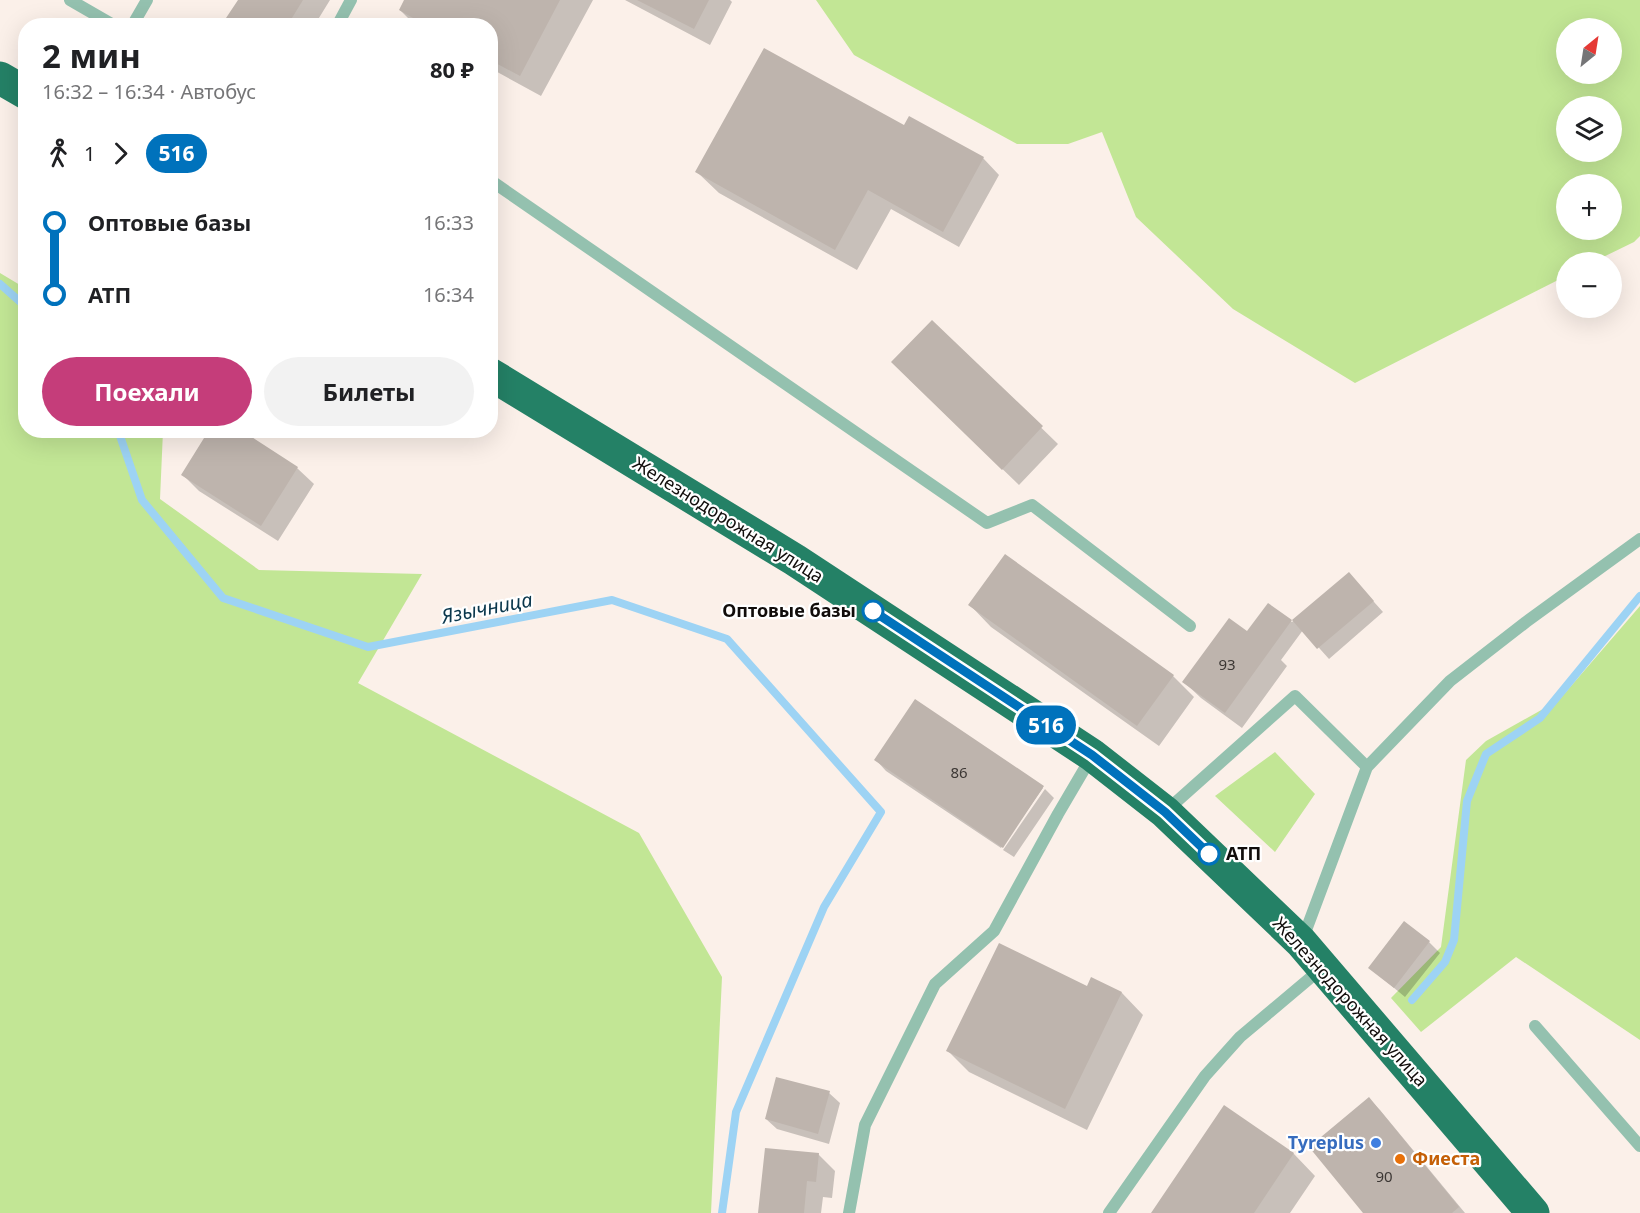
<!DOCTYPE html>
<html lang="ru">
<meta charset="utf-8">
<style>
:root{--surface:#fff;--page:#f2f2f2;--text:#202124;--muted:#757577;--accent:#c53d7a}
body{margin:0;font-family:"Noto Sans",sans-serif;background:var(--page);color:var(--text);height:100vh;display:flex;flex-direction:column;font-size:22px;white-space:nowrap}
*{box-sizing:border-box;margin:0}
p{font-size:20px;color:var(--muted)}
.icon{flex:none;width:33px;height:33px;fill:none;stroke:currentColor;stroke-width:2;stroke-linecap:round;stroke-linejoin:round}
.map{position:relative;flex:1;overflow:hidden}
.details{position:absolute;left:18px;top:18px;width:480px;height:420px;display:flex;flex-direction:column;background:var(--surface);border-radius:24px;box-shadow:0 6px 24px #0002}
.details>*{flex:none}
.badge{padding:0 12px;border-radius:20px;font-size:21px;line-height:39px}
.needle{width:39px;rotate:30deg}
.fabs{position:absolute;left:1556px;top:18px;display:grid;gap:12px}
.fabs a{display:grid;place-items:center;width:66px;height:66px;border-radius:50%;background:var(--surface);box-shadow:0 6px 24px #0002;font-size:30px}
.map>.badge{position:absolute;translate:-50% -50%;box-shadow:0 0 0 3px #fff}
.legs{display:flex;align-items:center;gap:9px;height:66px;padding:0 24px;font-size:20px}
.legs p{margin-inline-start:auto}
.overview{display:flex;align-items:center;justify-content:space-between;height:102px;padding:0 24px}
h1{font-size:33px;font-weight:700;line-height:45px}
.action{display:flex;gap:12px;margin-top:auto;padding:12px 24px}
.action a{flex:1;height:69px;border-radius:36px;background:var(--accent);color:#fff;font-size:24px;font-weight:700;line-height:69px;text-align:center}
.action a+a{background:var(--page);color:var(--text)}
ul{padding:0 24px;list-style:none}
li{display:flex;align-items:center;gap:21px;height:72px;font-size:22px}
li i{display:grid;place-items:center;width:9px;height:100%;margin:0 8px;background:currentColor}
li i::after{content:'';width:15px;height:15px;margin:-8px;border:4px solid;border-radius:50%;background:var(--surface)}
li p{margin-inline-start:auto}
li:first-child i{background:linear-gradient(#0000 50%,currentColor 0)}
li:last-child i{background:linear-gradient(currentColor 50%,#0000 0)}
.map>svg:first-child{display:block}
.green{fill:#c2e695;fill-rule:evenodd}
.shadow{fill:#0003}
.lines{fill:none;stroke-linecap:round;stroke-linejoin:round}
.stream{stroke:#9dd3f4;stroke-width:8}
.building{fill:#beb4ad}
.lane{stroke:#94c1af;stroke-width:12}
.highway{stroke:#248166;stroke-width:33}
.line-1-casing{stroke:#fff;stroke-width:14}
.line-1{stroke:#0072bc;stroke-width:9}
.stop-1-dot{fill:#fff;stroke:#0072bc;stroke-width:3}
.shop-dot{fill:#3f7fe0;stroke:#fff;stroke-width:2}
.food-dot{fill:#e8710a;stroke:#fff;stroke-width:2}
.labels{text-anchor:middle;stroke-width:4.5;stroke-linejoin:round;paint-order:stroke}
.number-label{font-size:15px;fill:#3c3734}
.street-label{font-size:18px;fill:#110d0b;stroke:#fff}
.stop-label{font-size:18px;font-weight:bold;fill:#110d0b;stroke:#fff;text-anchor:end}
.shop-label{font-size:18px;font-weight:bold;fill:#366cbe;stroke:#fff;text-anchor:end}
.food-label{font-size:18px;font-weight:bold;fill:#c56008;stroke:#fff;text-anchor:start}
.water-label{font-size:20px;font-style:italic;fill:#0a374c;stroke:#fff}
</style>
<div class="map">
<svg width="1640" height="1213" viewBox="0 0 1640 1213">
<rect width="100%" height="100%" fill="#fbf0e9"/>
<path class="green" d="M816,0H1640V236L1634,242L1593,262H1566V276L1355,383L1233,309L1136,217L1102,132L1068,144H1017L854,55ZM1611,28V74H1566V28ZM1611,106V152H1566V106ZM1566,184H1611V230H1566Z
M0,273L25,288L26,430L163,431L160,499L259,570L422,574L358,683L639,833L722,977L711,1213H0Z
M1640,606V1040L1516,957L1421,1032L1391,998L1441,947L1466,760L1486,741L1559,700Z
M1275,752L1315,794L1275,852L1215,796Z"/>
<path class="shadow" d="M240,0H330L314,26H225Z
M406,0H593L541,96L490,68V26H416L400,10Z
M625,0H730L732,2L710,45Z
M904,127L983,158L999,175L959,247L891,209L857,270L719,193L697,172Z
M932,322L1058,444L1019,485L909,379Z
M239,430L297,468L314,484L278,541L199,491L183,475Z
M1349,574L1383,612L1329,659L1303,630L1281,660L1287,666L1242,728L1201,698L1184,682L1248,633L1268,605L1292,622Z
M970,605L1173,676L1194,697L1159,746L991,627Z
M915,701L1043,788L1001,848L886,771L876,760Z
M1045,789L1054,798L1014,857L1003,850Z
M1429,942L1440,953L1405,997L1370,968Z
M1092,979L1122,993L1143,1015L1087,1130L969,1072L948,1051L1088,988Z
M829,1093L840,1103L829,1144L777,1129L766,1119Z
M1369,1099L1380,1110L1465,1213H1365Z
M1224,1107L1294,1154L1315,1176L1290,1213H1153Z
M818,1154L835,1171L832,1198L823,1197L821,1213H759Z"/>
<g class="lines">
<path class="stream" d="M0,284L26,307
M118,430L142,500L223,598L368,647L612,600L727,639L881,812L824,907L736,1112L722,1213
M1412,1000L1445,962L1454,940L1467,801L1486,754L1540,718L1640,596"/>
</g>
<path class="building" d="M238,0H303L287,26H224L222,24Z
M404,0H560L520,76L490,60V26H427L399,10Z
M637,0H709L694,29Z
M764,48L904,125L909,116L984,157L943,232L868,190L835,250L695,172Z
M932,320L1043,426L1002,470L891,362Z
M209,430H241L298,467L261,526L181,475Z
M1005,554L1174,675L1137,726L968,605Z
M1349,572L1374,601L1317,649L1292,620Z
M1268,603L1292,620L1225,713L1182,682L1229,618L1247,631Z
M915,699L1044,786L1003,848L874,760Z
M1404,921L1430,941L1394,988L1368,968Z
M999,943L1087,986L1091,977L1122,992L1065,1109L946,1051Z
M776,1077L830,1091L818,1134L765,1119Z
M1369,1097L1459,1207L1452,1213H1363L1309,1147Z
M1224,1105L1294,1153L1254,1213H1151Z
M765,1148L819,1153L816,1182L807,1181L804,1213H758Z"/>
<g class="lines">
<path class="lane" d="M70,0L115,26
M132,26L147,0
M337,26L351,0
M490,180L987,523L1032,505L1190,626
M1367,767L1450,681L1526,622L1640,539
M1166,811L1295,696L1367,767L1302,941
M1535,1026L1640,1146
M849,1213L865,1125L935,984L994,931L1058,814L1092,756
M1109,1213L1205,1076L1240,1037L1322,968"/>
<path class="highway" d="M0,78L26,93
M490,374L795,560L1092,755L1165,812L1301,942L1533,1213"/>
</g>
<g class="lines">
<defs>
<path id="line-1" d="M873,611L1092,755L1165,812L1209,854"/>
</defs>
<use href="#line-1" class="line-1-casing"/>
<use href="#line-1" class="line-1"/>
</g>
<g class="stop-1-dot">
<circle cx="873" cy="611" r="10"/>
<circle cx="1209" cy="854" r="10"/>
</g>
<circle class="shop-dot" cx="1376" cy="1143" r="6"/>
<circle class="food-dot" cx="1400" cy="1159" r="6"/>
<g class="labels">
<g class="number-label">
<text x="1227" y="670">93</text>
<text x="959" y="778">86</text>
<text x="1384" y="1182">90</text>
</g>
<g class="street-label">
<text transform="translate(728 520) rotate(32)" y="6">Железнодорожная улица</text>
<text transform="translate(1350 1002) rotate(48)" y="6">Железнодорожная улица</text>
</g>
<g class="stop-label">
<text x="856" y="617">Оптовые базы</text>
<text x="1226" y="860" text-anchor="start">АТП</text>
</g>
<g class="shop-label">
<text x="1364" y="1149">Tyreplus</text>
</g>
<g class="food-label">
<text x="1412" y="1165">Фиеста</text>
</g>
<g class="water-label">
<text transform="translate(487 608) rotate(-11)" y="7">Язычница</text>
</g>
</g>
</svg>
<div class="fabs">
<a><svg class="needle" viewBox="-14 -14 28 28"><path d="M0-13l5 13h-10z" fill="#e53935"/><path d="M0 13l5-13h-10z" fill="#757577"/></svg></a>
<a><svg class="icon" aria-label="layers" viewBox="0 0 24 24"><path d="M12 4l9 5-9 5-9-5zM3 14l9 5 9-5"/></svg></a>
<a>+</a>
<a>−</a>
</div>
<b class="badge" style="left:1046px;top:725px;background:#0072bc;color:#fff">516</b>
<section class="details">
<div class="overview"><div><h1>2 мин</h1><p>16:32 – 16:34 · Автобус</p></div><b>80 ₽</b></div>
<div class="legs"><svg class="icon" aria-label="walk" viewBox="0 0 24 24"><circle cx="13" cy="4" r="2"/><path d="M13 8l-2 6 4 7M11 14l-3 7M7 12l3-4h3l4 4"/></svg>1<svg class="icon" aria-label="forward" viewBox="0 0 24 24"><path d="M9 5l7 7-7 7"/></svg><b class="badge" style="background:#0072bc;color:#fff">516</b></div>
<ul>
<li><i style="color:#0072bc"></i><b>Оптовые базы</b><p>16:33</p></li>
<li><i style="color:#0072bc"></i><b>АТП</b><p>16:34</p></li>
</ul>
<div class="action"><a>Поехали</a><a>Билеты</a></div>
</section>
</div>
